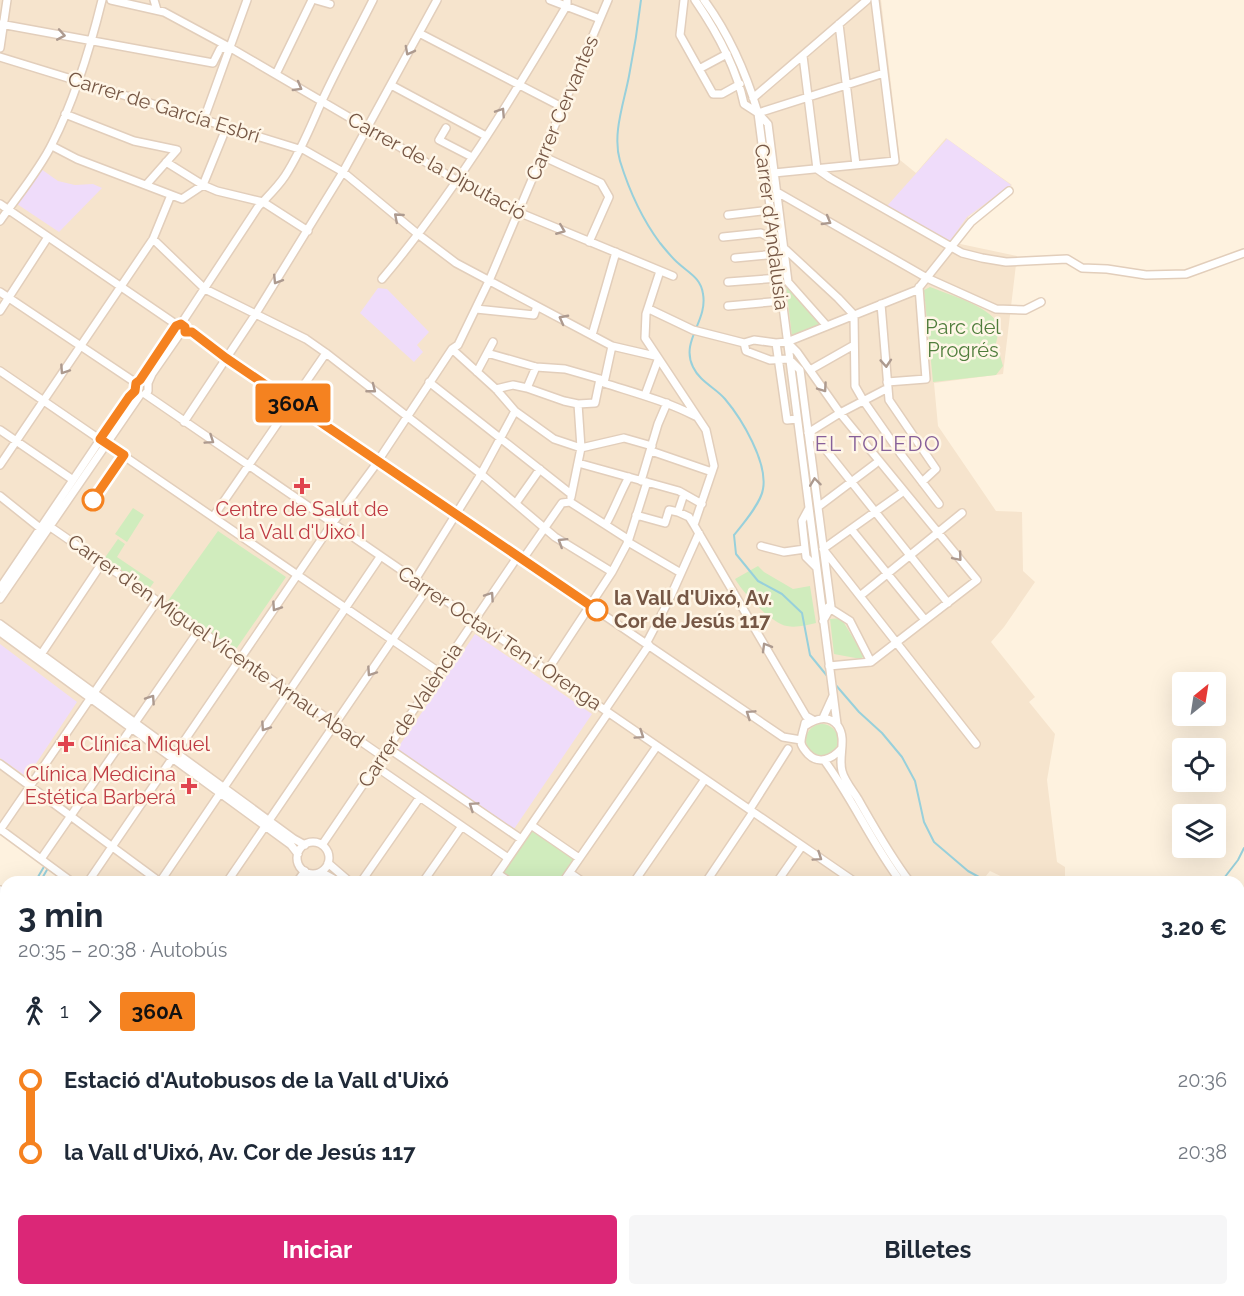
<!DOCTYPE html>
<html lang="es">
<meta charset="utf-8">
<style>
:root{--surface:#fff;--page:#f6f6f7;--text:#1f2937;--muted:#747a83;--accent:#db2777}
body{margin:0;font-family:Raleway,sans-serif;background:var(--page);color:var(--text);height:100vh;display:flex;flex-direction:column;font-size:22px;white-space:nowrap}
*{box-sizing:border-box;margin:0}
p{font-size:20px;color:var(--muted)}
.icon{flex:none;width:33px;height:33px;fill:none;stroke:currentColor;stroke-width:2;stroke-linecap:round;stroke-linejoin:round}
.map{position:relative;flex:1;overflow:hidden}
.side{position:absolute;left:0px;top:876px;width:1245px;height:420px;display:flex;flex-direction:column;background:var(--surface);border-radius:18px 18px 0 0;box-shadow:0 6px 24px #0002}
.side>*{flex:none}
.badge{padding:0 12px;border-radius:4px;font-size:21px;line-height:39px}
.needle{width:39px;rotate:30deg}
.controls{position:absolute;left:1172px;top:672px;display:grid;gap:12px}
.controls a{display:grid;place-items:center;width:54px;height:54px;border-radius:6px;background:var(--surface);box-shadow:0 6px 24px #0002;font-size:30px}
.map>.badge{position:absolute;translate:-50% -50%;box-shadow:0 0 0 3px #fff}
.legs{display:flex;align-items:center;gap:9px;height:66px;padding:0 18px;font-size:20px}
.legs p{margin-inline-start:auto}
.headline{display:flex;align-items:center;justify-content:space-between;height:102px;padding:0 18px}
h1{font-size:33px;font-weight:700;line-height:45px}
.action{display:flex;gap:12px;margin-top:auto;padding:12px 18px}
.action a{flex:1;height:69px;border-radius:6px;background:var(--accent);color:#fff;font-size:24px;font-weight:700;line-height:69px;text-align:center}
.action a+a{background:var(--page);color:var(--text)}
ul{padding:0 18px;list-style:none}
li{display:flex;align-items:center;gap:21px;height:72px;font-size:22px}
li i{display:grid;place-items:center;width:9px;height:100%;margin:0 8px;background:currentColor}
li i::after{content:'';width:15px;height:15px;margin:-8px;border:4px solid;border-radius:50%;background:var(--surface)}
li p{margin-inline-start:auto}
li:first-child i{background:linear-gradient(#0000 50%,currentColor 0)}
li:last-child i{background:linear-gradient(currentColor 50%,#0000 0)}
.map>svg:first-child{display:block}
.residential{fill:#f6e4cd}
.industrial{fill:#ece3db}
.education{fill:#efdcfa}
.green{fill:#d0ecbd}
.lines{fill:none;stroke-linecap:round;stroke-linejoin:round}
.stream{stroke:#98d0db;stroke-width:2}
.minor-casing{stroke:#e2cebb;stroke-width:10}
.minor{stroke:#fff;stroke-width:7}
.oneway{stroke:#ad9a8f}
.line-1-casing{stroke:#fff;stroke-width:14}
.line-1{stroke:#f58220;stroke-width:9}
.health-dot{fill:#e0444e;stroke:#fff6e7;stroke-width:2}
.stop-1-dot{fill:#fff;stroke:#f58220;stroke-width:3}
.labels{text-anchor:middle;stroke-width:5;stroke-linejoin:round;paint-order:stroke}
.street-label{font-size:20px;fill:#765745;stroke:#fff6e7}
.park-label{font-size:20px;fill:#4f7d3c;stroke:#fff6e7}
.health-label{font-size:20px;fill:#be3a42;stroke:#fff6e7}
.stop-label{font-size:20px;font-weight:bold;fill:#765745;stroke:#fff6e7;text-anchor:start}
.neighbourhood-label{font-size:21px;letter-spacing:1.5px;fill:#87609a;stroke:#fff6e7}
</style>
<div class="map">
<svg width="1244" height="1296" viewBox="0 0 1244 1296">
<rect width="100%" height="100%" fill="#fef2df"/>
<path class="residential" d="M0,0H881L900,160L916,173L946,138L1012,185L969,216L951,242L1017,256L1003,374L934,383L938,426L996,511L1022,512L1023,571L1035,582L1004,627L991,642L1035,697L1029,702L1055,734L1047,780L1057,862L1065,867V882H1013L990,871L981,882H327L313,871L300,882H66L0,834Z
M845,1290H1076L1077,1296H853Z"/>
<path class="industrial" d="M1244,956V1296H1077L1076,1290H1239V960Z"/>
<path class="education" d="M947,139L1011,185L967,217L950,241L887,206Z
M41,169L58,181L75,185L93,184L102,188L59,232L17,204Z
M378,288L387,289L429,332L417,345L423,352L414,362L360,313Z
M475,634L592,714L514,829L397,749Z
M0,644L77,702L27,777L0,758Z"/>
<path class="green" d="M786,285L821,324L792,337Z
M930,287C947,294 989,306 997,323C1000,330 997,339 995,347L999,352L1003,366L996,375L933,382L924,290Z
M133,508L144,515L127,542L115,534Z
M218,531L286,577L234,652L165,605Z
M118,539L125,544L117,557L154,582L149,589L104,559Z
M758,566L764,572L793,589L810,586L816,623C807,625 796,628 787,626C771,623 744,594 735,579Z
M841,618L864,656L861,659L834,654L830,619Z
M806 740a16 16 0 1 1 32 0a16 16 0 1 1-32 0Z
M532,829L574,859L558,882H517L503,872Z"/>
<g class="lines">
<path class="stream" d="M641,0C638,26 634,51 629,76C624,103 612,134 620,161C629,190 642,219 660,243C665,249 672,258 678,263C689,273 701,278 703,294C708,321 680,341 693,367C700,382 716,388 725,399C742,419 768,463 763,489C761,503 743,524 734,535L736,554L758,581L782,594L802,613L810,655L828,677
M834,683L859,712L882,733L902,757L915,781L924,822L934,842L968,871L988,882
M35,882L45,865
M40,882L48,868
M1221,882L1238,860L1244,848
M0,985L6,970
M0,1177L6,1183"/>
<defs>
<path id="minor" d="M111,0L164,12L229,47L475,191L518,212L673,276
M154,0L157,10
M316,0L330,4
M550,0L600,19
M684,0L680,35L713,94H722L740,84
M695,0C717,32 736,66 744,104L758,113L768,124L788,282L827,326
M704,0C729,34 746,73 758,113L837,724
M0,24L213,63L220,49L229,47
M839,24L856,165
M419,33L562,107
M0,48L7,0
M803,56L817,169
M0,57L299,149
M699,69L727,54
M276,74L312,0
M391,85L486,136
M753,98L867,0
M758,113L884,73
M65,114L134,141L177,150L146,185
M204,119L247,0
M446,128L439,140L472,157
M52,146L77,159L182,199L203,185L217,191L263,202L308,231
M301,148L343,172L419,235L456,263L612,346L655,356
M542,156L601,183L609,197L589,242
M166,162L203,185L227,126
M817,169L830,178L962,253L982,258L1006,262L1067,259L1082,268L1107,269L1146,275L1186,274L1244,253
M774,173L895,161L875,0
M777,192L927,278L996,309L1025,310L1041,302
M0,204L177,325
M728,215L770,210
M0,221C16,198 40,169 52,144C75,99 90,49 102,0
M723,237L761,233L768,237L773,236
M153,239L205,289L306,339L326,353L481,474L555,537L612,572
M784,248L838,298L854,315L855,386L863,400L900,453L939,504
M735,258L776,254
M660,271L646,314L645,338L706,430L714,466L694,525L806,716L813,720
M382,279C453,195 511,100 567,5V0
M728,282L779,278
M0,292L136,383
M881,304L889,400L936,469L922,482
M728,306L782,301
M476,309L534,315L537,306
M649,309L693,330L744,343L754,340L776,343
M0,311L48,237
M181,324L258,207C267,197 277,188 285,176C300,153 310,128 321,103C337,68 356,34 373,0
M185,332H192L226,358L783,737L801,740
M592,335L616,252
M744,343L746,351L770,360L789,359L800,370L831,607L823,621
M788,343L797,352L840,413L977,580L871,662L829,666
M452,349L496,389L515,411L554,439L581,448L624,438L652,446
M487,353L536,367L565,369L600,379L604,383C635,393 666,401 695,416
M810,370L854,345
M0,371L439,672
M477,372L493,342
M429,382L571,494
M887,382L926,379L919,287
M136,383L140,380L177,325
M604,383L612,346
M527,388L536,367
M888,388L840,413L808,433L818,440L948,603
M496,389L513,385L527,388L564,401L578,404L595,403L600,379
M145,394L855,882
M145,394L148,391V383L152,374L179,335
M645,395L658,360
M797,419L787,420L776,343L787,342L917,290L971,222L1009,191
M184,422L255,315L343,172L437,0
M0,430L73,480
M651,451L712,472
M578,463L679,491L702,504
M0,465L153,239L171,195
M641,481L658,424L667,403
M684,494L678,512L689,517L694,525
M900,494L823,549L976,744
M0,496L40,528
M571,497L581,448L578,404
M570,502L626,538L628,542L681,573
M516,503L540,469
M818,507L875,464
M809,508L802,521L806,557L816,567
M636,515L665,523L669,510L678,512
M213,517L326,353
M606,524C615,508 620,493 629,477
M49,526L382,756
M851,529L925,620
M761,546L784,552L805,549
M523,559L562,503L570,502
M415,580L481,474L515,411
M0,588L129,397L135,391
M860,596L962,513
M0,599L140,395
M828,607L850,621L871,662
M0,624L294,839L305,845
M0,632L291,845L298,854
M646,644L669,600L699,533
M40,656L102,563
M547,671L612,572L628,542L647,482
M605,710L649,645
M823,718L833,696
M805,723C804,729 801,736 801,742C801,747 805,750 808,754C819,765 832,759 841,749
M805,726C815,719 829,714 838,726C847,739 838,756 842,771C844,780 853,791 858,799C874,827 890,856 910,882
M388,748L521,839
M824,760C853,799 872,844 901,882
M0,764L160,882
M375,766L508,858
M750,809L788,749
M531,825L579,858
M0,829L72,882
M0,830L157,601
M297 858a16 16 0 1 1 32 0a16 16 0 1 1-32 0Z
M322,845L518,556
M41,859L199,630
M328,863L350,882
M321,872L339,882
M570,873L583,882
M498,874L510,882
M88,882L332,524L374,467L452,349L458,345L489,281L608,0
M160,882L380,557
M227,882L427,589
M297,882L305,871
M361,882L420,797
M423,882L462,826
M492,882L608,713
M563,882L657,746
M634,882L705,779
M706,882L753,812
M777,882L802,846
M0,890L6,895
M1239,947H1244
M1239,958H1244
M1239,973L1244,981
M1239,1052L1244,1048
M1239,1146L1244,1142
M1239,1234L1244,1230
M1239,1256L1244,1252
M860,1290L868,1296
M872,1290L879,1296
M1073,1290L1075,1296
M1080,1290L1082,1296
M1206,1290L1210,1296
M164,1296L166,1290
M937,1296L941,1290
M1148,1296L1156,1290
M1180,1296L1189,1290"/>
</defs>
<use href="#minor" class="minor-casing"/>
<use href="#minor" class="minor"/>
</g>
<defs><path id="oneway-chevron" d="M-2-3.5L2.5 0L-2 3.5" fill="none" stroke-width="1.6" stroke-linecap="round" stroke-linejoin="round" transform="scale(1.5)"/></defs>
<g class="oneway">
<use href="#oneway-chevron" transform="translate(61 35) rotate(10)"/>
<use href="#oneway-chevron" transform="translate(409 51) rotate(118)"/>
<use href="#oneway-chevron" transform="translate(298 87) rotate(30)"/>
<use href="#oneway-chevron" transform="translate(501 112) rotate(-57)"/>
<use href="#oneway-chevron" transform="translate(398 217) rotate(-139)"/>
<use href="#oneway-chevron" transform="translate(827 221) rotate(30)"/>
<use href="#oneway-chevron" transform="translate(561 230) rotate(22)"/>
<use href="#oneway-chevron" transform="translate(277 280) rotate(122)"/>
<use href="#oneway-chevron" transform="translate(563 319) rotate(-152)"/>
<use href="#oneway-chevron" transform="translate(886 363) rotate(86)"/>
<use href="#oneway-chevron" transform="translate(64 370) rotate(124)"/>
<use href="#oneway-chevron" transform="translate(823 388) rotate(55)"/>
<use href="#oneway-chevron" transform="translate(372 389) rotate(38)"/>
<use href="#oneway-chevron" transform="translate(210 440) rotate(34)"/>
<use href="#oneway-chevron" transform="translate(815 482) rotate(-97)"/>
<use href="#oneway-chevron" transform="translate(562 542) rotate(-148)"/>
<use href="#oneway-chevron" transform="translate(958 557) rotate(50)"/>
<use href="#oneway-chevron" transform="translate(490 596) rotate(-56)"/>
<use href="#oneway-chevron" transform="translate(276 607) rotate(124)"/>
<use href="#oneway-chevron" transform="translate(766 647) rotate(-120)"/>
<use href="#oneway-chevron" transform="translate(371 672) rotate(124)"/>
<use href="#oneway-chevron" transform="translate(151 699) rotate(-56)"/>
<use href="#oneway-chevron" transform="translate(750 714) rotate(-146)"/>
<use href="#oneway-chevron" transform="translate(265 727) rotate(124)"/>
<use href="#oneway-chevron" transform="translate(640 735) rotate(34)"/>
<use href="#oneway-chevron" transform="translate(473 806) rotate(-146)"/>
<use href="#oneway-chevron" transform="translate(818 857) rotate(34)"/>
</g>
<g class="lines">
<defs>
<path id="line-1" d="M93,500L124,455L100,439L129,397L135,391L136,383L140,380L176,326L181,324L185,327V332H192L226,358L597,610"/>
</defs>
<use href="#line-1" class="line-1-casing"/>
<use href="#line-1" class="line-1"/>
</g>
<g class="health-dot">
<path d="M299 477h6v6h6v6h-6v6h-6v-6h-6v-6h6z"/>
<path d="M63 735h6v6h6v6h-6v6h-6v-6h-6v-6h6z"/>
<path d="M186 777h6v6h6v6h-6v6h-6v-6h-6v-6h6z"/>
</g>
<g class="stop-1-dot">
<circle cx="93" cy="500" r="10"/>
<circle cx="597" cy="610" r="10"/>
</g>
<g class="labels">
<g class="street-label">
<text transform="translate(164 107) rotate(17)" y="7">Carrer de García Esbrí</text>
<text transform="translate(562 108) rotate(-67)" y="7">Carrer Cervantes</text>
<text transform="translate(437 166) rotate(29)" y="7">Carrer de la Diputació</text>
<text transform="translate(772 227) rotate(83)" y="7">Carrer d'Andalusia</text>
<text transform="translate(500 638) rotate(34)" y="7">Carrer Octavi Ten i Orenga</text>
<text transform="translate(216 641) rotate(35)" y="7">Carrer d'en Miguel Vicente Arnau Abad</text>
<text transform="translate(410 715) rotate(-56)" y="7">Carrer de València</text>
</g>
<g class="park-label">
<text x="963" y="334">Parc del<tspan x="963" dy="23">Progrés</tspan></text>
</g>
<g class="health-label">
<text x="302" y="516">Centre de Salut de<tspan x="302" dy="23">la Vall d'Uixó I</tspan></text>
<text x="80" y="751" text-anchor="start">Clínica Miquel</text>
<text x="176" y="781" text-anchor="end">Clínica Medicina<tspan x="176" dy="23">Estética Barberá</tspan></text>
</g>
<g class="stop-label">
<text x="614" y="605">la Vall d'Uixó, Av.<tspan x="614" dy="23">Cor de Jesús 117</tspan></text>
</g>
<g class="neighbourhood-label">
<text x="878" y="451">EL TOLEDO</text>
</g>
</g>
</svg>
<div class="controls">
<a><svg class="needle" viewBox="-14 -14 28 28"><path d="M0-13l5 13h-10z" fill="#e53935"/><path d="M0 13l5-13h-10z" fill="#747a83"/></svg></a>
<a><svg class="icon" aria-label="locate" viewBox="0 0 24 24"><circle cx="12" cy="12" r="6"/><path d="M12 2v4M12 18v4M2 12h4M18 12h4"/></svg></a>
<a><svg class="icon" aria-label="layers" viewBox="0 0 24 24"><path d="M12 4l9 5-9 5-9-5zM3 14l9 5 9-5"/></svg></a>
</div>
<b class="badge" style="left:293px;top:403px;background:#f58220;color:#111">360A</b>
<section class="side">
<div class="headline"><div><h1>3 min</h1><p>20:35 – 20:38 · Autobús</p></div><b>3.20 €</b></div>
<div class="legs"><svg class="icon" aria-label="walk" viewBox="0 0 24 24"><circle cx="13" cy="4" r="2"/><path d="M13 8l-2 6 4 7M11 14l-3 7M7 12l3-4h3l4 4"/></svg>1<svg class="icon" aria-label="forward" viewBox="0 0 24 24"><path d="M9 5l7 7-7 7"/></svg><b class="badge" style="background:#f58220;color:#111">360A</b></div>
<ul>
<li><i style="color:#f58220"></i><b>Estació d'Autobusos de la Vall d'Uixó</b><p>20:36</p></li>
<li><i style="color:#f58220"></i><b>la Vall d'Uixó, Av. Cor de Jesús 117</b><p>20:38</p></li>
</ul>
<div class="action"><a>Iniciar</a><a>Billetes</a></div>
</section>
</div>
